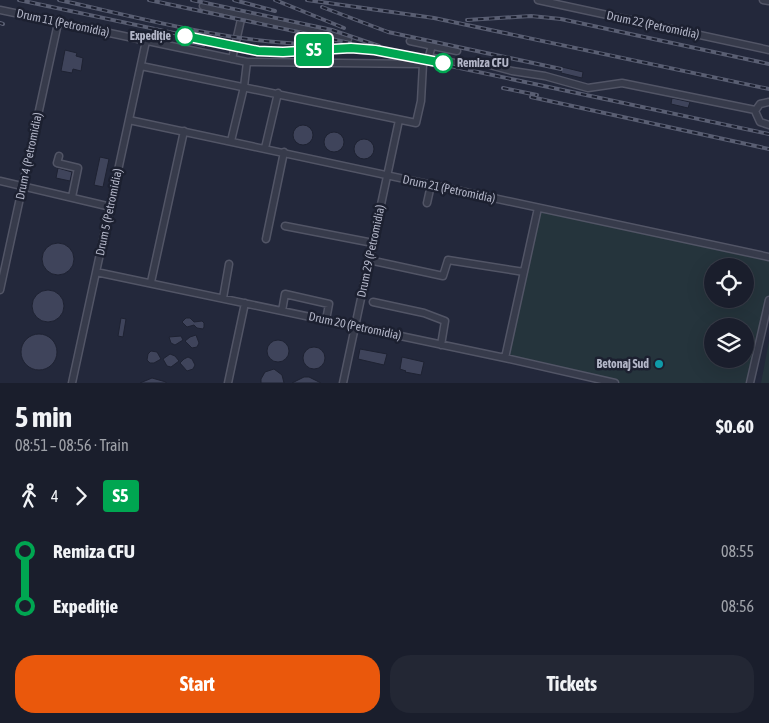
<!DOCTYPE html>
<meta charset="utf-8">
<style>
:root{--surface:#1a1e2c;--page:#232734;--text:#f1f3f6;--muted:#9fa2a9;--line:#383c48;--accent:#ea580c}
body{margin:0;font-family:"Asap Condensed",sans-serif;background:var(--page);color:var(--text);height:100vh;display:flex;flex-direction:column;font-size:19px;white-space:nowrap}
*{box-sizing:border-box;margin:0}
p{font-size:16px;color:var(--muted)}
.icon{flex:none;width:28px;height:28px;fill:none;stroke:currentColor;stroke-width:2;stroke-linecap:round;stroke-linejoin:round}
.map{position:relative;height:383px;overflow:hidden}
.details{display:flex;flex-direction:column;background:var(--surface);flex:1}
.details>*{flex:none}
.badge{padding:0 10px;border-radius:4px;font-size:18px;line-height:32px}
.tools{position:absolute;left:704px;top:258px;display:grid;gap:10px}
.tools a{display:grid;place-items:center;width:50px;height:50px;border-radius:50%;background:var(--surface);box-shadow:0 5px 20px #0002,0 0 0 1px var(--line);font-size:25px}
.map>.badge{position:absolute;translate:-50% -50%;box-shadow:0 0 0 2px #fff}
.legs{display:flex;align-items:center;gap:8px;height:55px;padding:0 15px;font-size:16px}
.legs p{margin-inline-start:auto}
.overview{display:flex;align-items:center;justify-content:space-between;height:85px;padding:0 15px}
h1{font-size:28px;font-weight:700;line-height:38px}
.cta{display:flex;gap:10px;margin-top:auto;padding:10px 15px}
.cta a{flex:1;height:58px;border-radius:20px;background:var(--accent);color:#fff;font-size:20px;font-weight:700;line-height:58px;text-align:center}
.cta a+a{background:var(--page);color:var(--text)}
ul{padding:0 15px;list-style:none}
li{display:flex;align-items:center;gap:18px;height:55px;font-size:19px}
li i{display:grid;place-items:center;width:8px;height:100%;margin:0 6px;background:currentColor}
li i::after{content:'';width:12px;height:12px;margin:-6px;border:4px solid;border-radius:50%;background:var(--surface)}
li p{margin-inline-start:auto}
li:first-child i{background:linear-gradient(#0000 50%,currentColor 0)}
li:last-child i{background:linear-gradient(currentColor 50%,#0000 0)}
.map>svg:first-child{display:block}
.green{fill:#25343c;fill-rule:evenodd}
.building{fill:#3f445b;stroke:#1e2232}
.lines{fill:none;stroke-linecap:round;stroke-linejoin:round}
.minor-casing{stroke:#525566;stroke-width:9}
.minor{stroke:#373b4b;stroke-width:6}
.rail-casing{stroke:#595e72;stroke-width:4}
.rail{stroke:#1c2030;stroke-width:2;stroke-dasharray:5.5;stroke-linecap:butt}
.line-1-casing{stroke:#fff;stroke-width:11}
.line-1{stroke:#00a651;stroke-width:8}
.stop-1-dot{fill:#fff;stroke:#00a651;stroke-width:2.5}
.culture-dot{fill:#0f9aa8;stroke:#1c2030;stroke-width:2}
.labels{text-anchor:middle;stroke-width:5;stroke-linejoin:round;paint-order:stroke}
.street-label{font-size:12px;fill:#b2b5c7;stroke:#1c2030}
.stop-label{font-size:12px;font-weight:bold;fill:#b2b5c7;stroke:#1c2030;text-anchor:end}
.poi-label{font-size:12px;font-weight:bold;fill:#b2b5c7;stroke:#1c2030;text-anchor:end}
</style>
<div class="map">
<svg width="769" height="383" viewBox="0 0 769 383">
<rect width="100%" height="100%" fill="#23283b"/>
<path class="green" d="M538,208L769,257V300L750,383H620L505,358ZM712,266H745V299H712ZM712,326H745V359H712Z
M769,341V383H761Z"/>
<path class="building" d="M177,38L206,44L205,48L176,42Z
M65,50L77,53L76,56L83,58L81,71L73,69L72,73L61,71Z
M562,67L583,72L582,78L561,73Z
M672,98L690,102L688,108L671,104Z
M293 135a10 10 0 1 1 20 0a10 10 0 1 1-20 0Z
M324 142a10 10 0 1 1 20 0a10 10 0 1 1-20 0Z
M354 149a10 10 0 1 1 20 0a10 10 0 1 1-20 0Z
M100,157L109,159L103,187L94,185Z
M58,168L72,172L70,181L56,178Z
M42 259a16 16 0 1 1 32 0a16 16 0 1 1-32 0Z
M32 306a16 16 0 1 1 32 0a16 16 0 1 1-32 0Z
M121,318L126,319L123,337L118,336Z
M186,318H190L194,322L202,321L204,323V327L203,329L197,328L194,325L187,327L182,322Z
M21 352a18 18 0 1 1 36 0a18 18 0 1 1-36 0Z
M196,335L199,343L197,347L192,348L185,341L190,337Z
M181,336L183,340L175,345L171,343L169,337Z
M267 351a11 11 0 1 1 22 0a11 11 0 1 1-22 0Z
M303 358a11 11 0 1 1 22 0a11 11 0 1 1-22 0Z
M360,349L387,354L384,365L358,359Z
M151,351L157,352L161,359L154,363H150L147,360L148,354Z
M170,354L175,356L179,361L171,367L167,366L163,359Z
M188,357L192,359L195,365L193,369L187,371L180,363L184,359Z
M402,357L424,362L421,375L405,372L406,371L400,369Z
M274,369L282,375L284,383H261V379L265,372Z
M304,377H309L321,383H292Z
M152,378L166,382V383H140Z"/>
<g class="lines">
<defs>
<path id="minor" d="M538,0L769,50
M763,0L769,1
M203,6L348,39
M0,10L247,62L423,64
M410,41L457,51
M429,57L454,63L486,64L512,71L545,76L588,88L622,83L755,110
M232,59L242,15
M141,66L416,123L421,101L423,64L428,60L432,45
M769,102L760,104L755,111L760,122L769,125
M129,120L769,257
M231,141L244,87L247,62
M265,148L278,93
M59,156L57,163L78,168L72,197
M0,181L111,207
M427,203L431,185
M285,226L373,243
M266,239L284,152
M369,260L443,276L448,260L524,272
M96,272L505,358L615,383
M151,282L184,131
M0,290L58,23
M223,298L229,264
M373,302L424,313L445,321L441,345
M282,311L285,294L329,304L326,320
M505,358L538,208
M72,383L146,41
M228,383L245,303
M343,383L399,120
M750,383L769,300"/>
</defs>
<use href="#minor" class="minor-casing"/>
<use href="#minor" class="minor"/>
<defs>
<path id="rail" d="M19,0L258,51C297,53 336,47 375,50L769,134
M59,0C141,18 223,41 306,44
M149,0L350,43
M192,0L332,30L379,46
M234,0L275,11
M275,0L344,28
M307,0L434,18L769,89
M322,7L388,32L561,69
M467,20L531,16L561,19L769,64
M0,23L3,24
M503,88L537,95
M531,97L769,149"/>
</defs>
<use href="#rail" class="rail-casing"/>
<use href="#rail" class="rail"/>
</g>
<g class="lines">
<defs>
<path id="line-1" d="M185,36L258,51L283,52L351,48L375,50L443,63"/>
</defs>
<use href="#line-1" class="line-1-casing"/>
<use href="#line-1" class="line-1"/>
</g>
<g class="stop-1-dot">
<circle cx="185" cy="36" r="9"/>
<circle cx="443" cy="63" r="9"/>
</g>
<circle class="culture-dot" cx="659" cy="364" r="5"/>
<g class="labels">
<g class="street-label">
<text transform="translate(63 23) rotate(12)" y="4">Drum 11 (Petromidia)</text>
<text transform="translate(653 25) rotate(12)" y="4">Drum 22 (Petromidia)</text>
<text transform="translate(29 156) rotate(-78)" y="4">Drum 4 (Petromidia)</text>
<text transform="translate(449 189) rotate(12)" y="4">Drum 21 (Petromidia)</text>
<text transform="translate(109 212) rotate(-78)" y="4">Drum 5 (Petromidia)</text>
<text transform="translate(371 251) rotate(-78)" y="4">Drum 29 (Petromidia)</text>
<text transform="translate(355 326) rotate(12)" y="4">Drum 20 (Petromidia)</text>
</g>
<g class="stop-label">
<text x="171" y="40">Expediție</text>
<text x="457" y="67" text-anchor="start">Remiza CFU</text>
</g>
<g class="poi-label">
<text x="649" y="368">Betonaj Sud</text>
</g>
</g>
</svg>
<div class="tools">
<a><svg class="icon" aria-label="locate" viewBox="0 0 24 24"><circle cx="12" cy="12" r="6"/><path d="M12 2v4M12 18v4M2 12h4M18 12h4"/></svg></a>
<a><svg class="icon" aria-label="layers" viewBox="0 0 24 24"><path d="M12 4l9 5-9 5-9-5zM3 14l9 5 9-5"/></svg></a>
</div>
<b class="badge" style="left:314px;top:50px;background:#00a651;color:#fff">S5</b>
</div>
<section class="details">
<div class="overview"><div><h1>5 min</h1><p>08:51 – 08:56 · Train</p></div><b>$0.60</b></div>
<div class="legs"><svg class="icon" aria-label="walk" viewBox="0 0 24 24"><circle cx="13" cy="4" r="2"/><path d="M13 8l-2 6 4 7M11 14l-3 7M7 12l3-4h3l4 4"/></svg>4<svg class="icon" aria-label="forward" viewBox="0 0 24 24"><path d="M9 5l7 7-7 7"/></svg><b class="badge" style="background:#00a651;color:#fff">S5</b></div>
<ul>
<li><i style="color:#00a651"></i><b>Remiza CFU</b><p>08:55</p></li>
<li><i style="color:#00a651"></i><b>Expediție</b><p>08:56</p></li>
</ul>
<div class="cta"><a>Start</a><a>Tickets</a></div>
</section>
